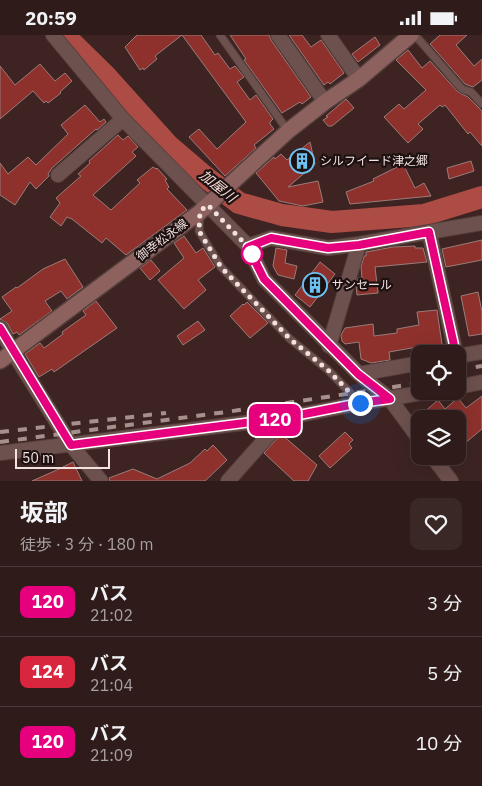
<!DOCTYPE html>
<html lang="ja">
<meta charset="utf-8">
<style>
:root{--surface:#2e1b1a;--page:#3a2827;--text:#f1f3f6;--muted:#a7a1a2;--line:#493939}
body{margin:0;font-family:"IBM Plex Sans","Noto Sans JP",sans-serif;background:var(--page);color:var(--text);height:100vh;display:flex;flex-direction:column;font-size:19px;white-space:nowrap}
*{box-sizing:border-box;margin:0}
p{font-size:16px;color:var(--muted)}
.icon{flex:none;width:28px;height:28px;fill:none;stroke:currentColor;stroke-width:2;stroke-linecap:round;stroke-linejoin:round}
.map{position:relative;height:446px;overflow:hidden}
.details{display:flex;flex-direction:column;background:var(--surface);flex:1}
.details>*{flex:none}
.badge{padding:0 10px;border-radius:8px;font-size:18px;line-height:32px}
.fabs{position:absolute;left:411px;top:310px;display:grid;gap:10px}
.fabs a{display:grid;place-items:center;width:55px;height:55px;border-radius:10px;background:var(--surface);box-shadow:0 5px 20px #0002,0 0 0 1px var(--line);font-size:25px}
.scale{position:absolute;left:15px;bottom:12px;width:95px;box-sizing:border-box;padding-left:5px;border:2px solid #f3e2e0;border-top:0;font-size:14px;line-height:18px;white-space:nowrap;color:#f3e2e0;-webkit-text-stroke:4px #1c1110;paint-order:stroke}
.you{position:absolute;width:25px;height:25px;margin:-12px;border:4px solid #fff;border-radius:50%;background:#1a73e8;box-shadow:0 0 0 8px #1a73e833}
.map>.badge{position:absolute;translate:-50% -50%;box-shadow:0 0 0 2px #fff}
.round{display:grid;place-items:center;flex:none;width:52px;height:52px;border-radius:10px;background:var(--page)}
.headline{display:flex;align-items:center;justify-content:space-between;height:85px;padding:0 20px}
h1{font-size:24px;font-weight:700;line-height:38px}
ul{padding:0;list-style:none}
li{display:flex;align-items:center;gap:15px;height:70px;padding:0 20px;border-top:1px solid var(--line)}
li div{flex:1}
li b{display:block;font-size:19px}
li em{font-style:normal}
li .badge{min-width:55px;font-weight:700;text-align:center}
.status{display:flex;justify-content:space-between;align-items:center;height:35px;padding:0 25px;background:var(--surface);direction:ltr}
.status svg{height:14px;fill:currentColor}
.map>svg:first-child{display:block}
.lines{fill:none;stroke-linecap:round;stroke-linejoin:round}
.river{stroke:#ac4c45;stroke-width:22}
.building{fill:#8e312d;stroke:#9a7c79}
.service-casing{stroke:#55403e;stroke-width:9}
.minor-casing{stroke:#55403e;stroke-width:16}
.secondary-casing{stroke:#55403e;stroke-width:18}
.service{stroke:#6d514e;stroke-width:7}
.minor{stroke:#6d514e;stroke-width:14}
.secondary{stroke:#8d615d;stroke-width:15}
.rail{stroke:#a5908e;stroke-width:4;stroke-dasharray:9 9;stroke-linecap:butt}
.line-casing{stroke:#fff;stroke-width:11}
.line{stroke:#e6007e;stroke-width:8}
.walk{stroke:#f3e2e0;stroke-width:5;stroke-dasharray:0 9}
.stop-dot{fill:#fff;stroke:#e6007e;stroke-width:2.5}
.labels{text-anchor:middle;stroke-width:4.5;stroke-linejoin:round;paint-order:stroke}
.poi-label{font-size:12px;fill:#f3e2e0;stroke:#1c1110;text-anchor:start}
.street-label{font-size:12px;fill:#f3e2e0;stroke:#1c1110}
.water-label{font-size:14px;font-style:italic;fill:#f6dad6;stroke:#1c1110}
</style>
<div class="status"><b>20:59</b><svg viewBox="0 0 49 12"><path d="M0 12V9h3v3zM5 12V6h3v6zM10 12V3h3v9zM15 12V0h3v12zM26 1h20v11H26zM47 4h2v5h-2z"/></svg></div>
<div class="map">
<svg width="482" height="446" viewBox="0 0 482 446">
<rect width="100%" height="100%" fill="#3d2422"/>
<g class="lines">
<path class="river" d="M64,0L105,40L168,110L203,140L239,168L282,180L332,187L424,180L482,162"/>
</g>
<path class="building" d="M137,0H201L215,20L218,18L230,34L235,31L244,42L237,47L250,65L256,60L273,84L270,87V89L274,94L254,110L256,113L225,141L189,102L199,94L217,114L246,87L182,0L155,21L157,24L144,35L143,33L140,35L125,12Z
M230,0H269L271,5L311,62L302,69L300,67L282,78L244,25L246,24Z
M289,0H302L311,12L321,5L344,38L330,49L328,47L324,50Z
M440,0H467L456,10L474,31L482,24V45L473,52L465,49L430,9Z
M375,2L380,10L358,27L352,19Z
M408,15L422,33L430,26L458,57L468,62L482,76V111L470,97L468,99L445,70L442,72L440,70L418,89L423,94L408,108L384,82L399,69L404,74L426,55L396,25Z
M40,29L55,46L65,38L72,46L60,57L61,58L48,68L46,66L44,68L33,56L0,84V31L15,50Z
M346,64L354,73L332,91H328L323,85L328,82L326,81Z
M85,70L100,87L104,84L106,87L97,95L96,94L52,133L48,139L49,141L36,154L30,147L15,170L0,160V128L8,139L28,122L36,130L68,99L61,90Z
M118,100L123,105L128,101L138,112L132,117L136,121L93,160L111,175L140,148L137,145L153,132L156,134L157,133L167,144L165,145L169,152L167,154L187,175L126,220L106,203L102,208L72,184L67,182L61,191L50,182L60,168L56,163L81,141L78,139L90,128L89,126Z
M310,107L315,129L288,152L318,146L323,167L303,171L279,166L256,138L274,122L275,124L281,119L287,125Z
M471,126L474,136L449,144L447,133Z
M403,129L415,153L424,148L431,161L350,169L346,157L374,146L373,144Z
M184,201L196,218L203,213L215,232L198,245L206,255L184,274L158,245L184,223L174,208Z
M482,205V225L446,232L442,214Z
M415,211V213H423L427,227L375,232L378,258L357,260L356,250L358,243H362L361,232L364,221H366V217L393,212Z
M276,213L287,215L285,228L297,231L294,244L278,240L273,231Z
M65,224L83,252L67,264L61,256L45,266L52,276L19,300L17,297L13,299L7,288L0,284L12,276L2,262L16,252L17,253L43,234Z
M151,225L160,236L150,245L140,233Z
M320,227L335,239L310,272L295,260Z
M478,257L482,277V299L469,301L461,261Z
M96,266L117,293L54,337L52,334L39,342L25,319L40,308L44,313L63,299L62,297L86,280L83,276Z
M247,267L268,288L250,303L230,281L243,269L244,270Z
M437,275L443,316L425,319L423,311L389,317L390,325L371,328L361,324L359,307L345,309L342,306L341,300L345,293L373,289L374,301L397,298V294L419,290L417,277Z
M198,286L205,295L183,310L177,301Z
M482,361V394L458,414V384H416L438,365L445,374L458,363L466,373Z
M345,397L353,405L349,409L352,413L330,433L319,421Z
M281,399L317,430L308,446H294L264,418Z
M213,410L227,425L205,446H110L109,443L133,434L157,444L190,428L205,414L207,416Z
M73,427L82,446H32L59,434Z"/>
<g class="lines">
<defs>
<path id="service" d="M220,0L288,96
M415,0L462,54L471,57L482,69
M200,179L199,196L221,232L290,304L328,335L360,368"/>
<path id="minor" d="M53,0L123,84L248,211L264,244L359,339L390,364L420,405
M278,0L325,67
M328,0L359,44
M58,140L123,84
M429,197L456,319
M248,211L271,203L328,213L359,209L482,188
M0,293L13,317L71,410L101,446
M329,311L359,209
M458,321L482,317
M359,339L420,328
M458,352L482,347
M0,418L284,383L361,368L433,356
M432,421L451,446
M228,446L284,383"/>
<path id="secondary" d="M0,326L200,177L288,96L325,67L359,44L411,0"/>
</defs>
<use href="#service" class="service-casing"/>
<use href="#minor" class="minor-casing"/>
<use href="#secondary" class="secondary-casing"/>
<use href="#service" class="service"/>
<use href="#minor" class="minor"/>
<use href="#secondary" class="secondary"/>
<path class="rail" d="M458,335L482,331
M0,397L166,378
M0,407L226,377L420,348"/>
</g>
<g class="lines">
<defs>
<path id="line" d="M0,293L71,410L284,383L360,368L390,364L358,339L264,244L248,212L271,203L328,213L359,210L429,197L456,319"/>
</defs>
<use href="#line" class="line-casing"/>
<use href="#line" class="line"/>
<path class="walk" d="M252,219L248,212L208,170L200,176L199,196L221,232L290,304L328,335L360,368"/>
</g>
<defs>
<symbol id="building-ring" viewBox="-11 -11 22 22"><circle r="9.5" fill="#1c1110" stroke="#6ec2f3" stroke-width="1.5"/><path d="M-4-6H4V6H1V3H-1V6H-4ZM-2.5-4.3h1.7v1.8h-1.7ZM.8-4.3h1.7v1.8H.8ZM-2.5-1h1.7V.8h-1.7ZM.8-1h1.7V.8H.8Z" fill="#6ec2f3"/></symbol>
</defs>
<g fill-rule="evenodd">
<use href="#building-ring" x="288" y="112" width="28" height="28"/>
<use href="#building-ring" x="301" y="236" width="28" height="28"/>
</g>
<circle class="stop-dot" cx="252" cy="219" r="10"/>
<g class="labels">
<g class="poi-label">
<text x="320" y="130">シルフイード津之郷</text>
<text x="332" y="254">サンセール</text>
</g>
<g class="street-label">
<text transform="translate(162 205) rotate(-37)" y="4">御幸松永線</text>
</g>
<g class="water-label">
<text transform="translate(218 151) rotate(39)" y="5">加屋川</text>
</g>
</g>
</svg>
<div class="fabs">
<a><svg class="icon" aria-label="locate" viewBox="0 0 24 24"><circle cx="12" cy="12" r="6"/><path d="M12 2v4M12 18v4M2 12h4M18 12h4"/></svg></a>
<a><svg class="icon" aria-label="layers" viewBox="0 0 24 24"><path d="M12 4l9 5-9 5-9-5zM3 14l9 5 9-5"/></svg></a>
</div>
<div class="scale">50 m</div>
<div class="you" style="left:360px;top:368px"></div>
<b class="badge" style="left:275px;top:385px;background:#e6007e;color:#fff">120</b>
</div>
<section class="details">
<div class="headline"><div><h1>坂部</h1><p>徒歩 · 3 分 · 180 m</p></div><a class="round"><svg class="icon" aria-label="heart" viewBox="0 0 24 24"><path d="M12 20l-8-8c-3-5 5-10 8-4 3-6 11-1 8 4z"/></svg></a></div>
<ul>
<li><span class="badge" style="background:#e6007e;color:#fff">120</span><div><b>バス</b><p>21:02</p></div><em>3 分</em></li>
<li><span class="badge" style="background:#d7263d;color:#fff">124</span><div><b>バス</b><p>21:04</p></div><em>5 分</em></li>
<li><span class="badge" style="background:#e6007e;color:#fff">120</span><div><b>バス</b><p>21:09</p></div><em>10 分</em></li>
</ul>
</section>
